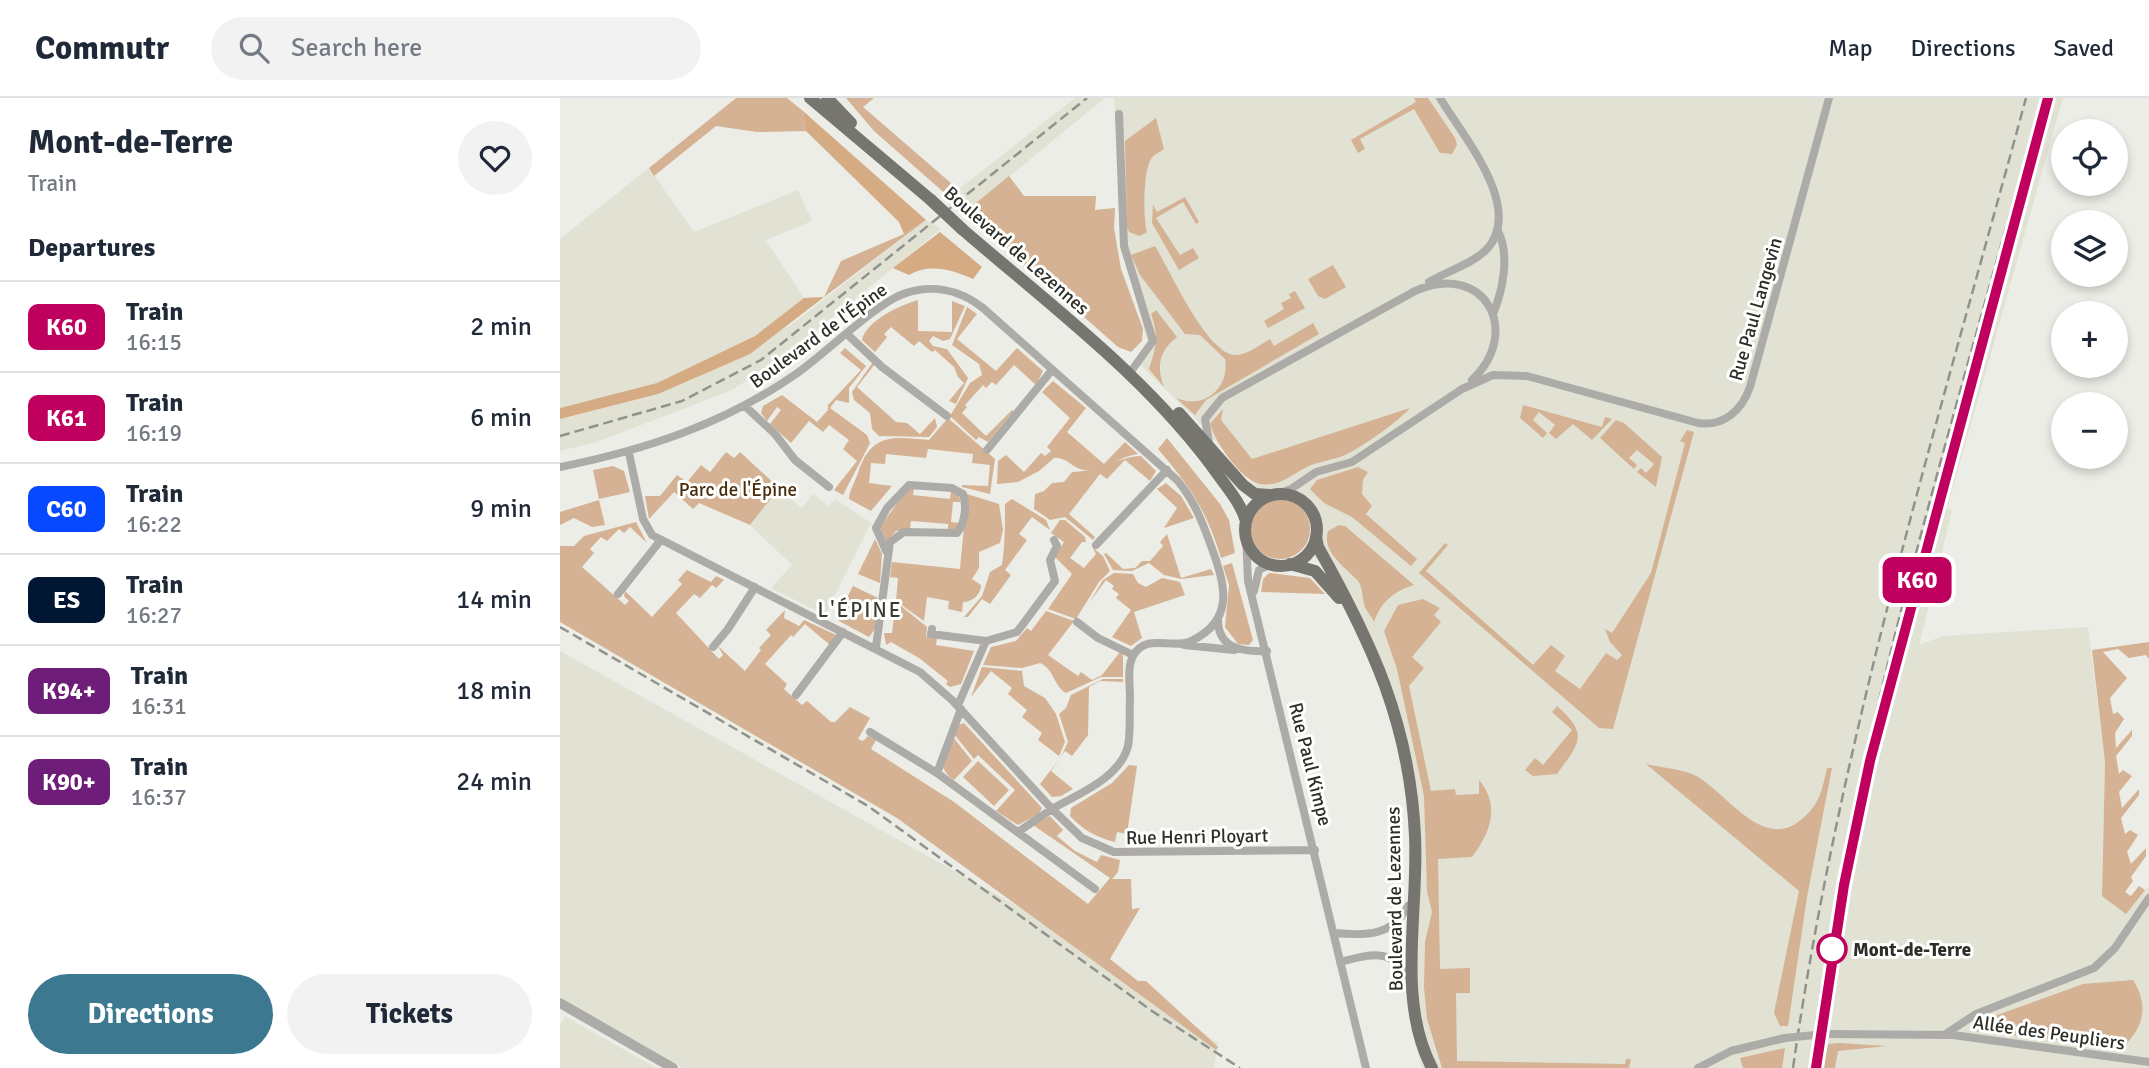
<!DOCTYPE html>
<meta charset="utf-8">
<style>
:root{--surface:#fff;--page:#f2f2f3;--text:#1f2937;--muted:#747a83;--line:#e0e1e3;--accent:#3c7990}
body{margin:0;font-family:Signika,sans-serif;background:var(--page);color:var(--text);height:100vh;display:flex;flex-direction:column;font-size:26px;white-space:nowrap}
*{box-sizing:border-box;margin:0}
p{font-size:23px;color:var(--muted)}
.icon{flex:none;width:38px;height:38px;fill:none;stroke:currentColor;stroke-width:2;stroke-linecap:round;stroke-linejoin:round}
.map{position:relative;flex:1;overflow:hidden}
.sheet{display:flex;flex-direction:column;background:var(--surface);width:560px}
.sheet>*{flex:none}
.badge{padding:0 14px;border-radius:10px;font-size:24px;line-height:46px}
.buttons{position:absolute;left:1491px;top:21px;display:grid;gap:14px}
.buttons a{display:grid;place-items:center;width:77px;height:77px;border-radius:50%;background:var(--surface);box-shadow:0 4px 10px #0003;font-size:35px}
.map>.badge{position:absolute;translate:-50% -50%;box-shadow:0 0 0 4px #fff}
h2{padding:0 28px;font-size:26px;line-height:63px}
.round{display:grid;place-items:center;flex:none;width:74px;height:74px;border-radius:37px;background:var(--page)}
.summary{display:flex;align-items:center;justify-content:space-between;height:119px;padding:0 28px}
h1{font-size:33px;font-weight:700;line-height:52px}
.button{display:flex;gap:14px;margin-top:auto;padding:14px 28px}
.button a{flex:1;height:80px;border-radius:42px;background:var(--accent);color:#fff;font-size:28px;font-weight:700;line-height:80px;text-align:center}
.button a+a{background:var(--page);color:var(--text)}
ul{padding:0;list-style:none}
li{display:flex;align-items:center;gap:21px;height:91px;padding:0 28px;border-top:2px solid var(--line)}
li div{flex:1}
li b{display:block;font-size:26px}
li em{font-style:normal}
li .badge{min-width:77px;font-weight:700;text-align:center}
header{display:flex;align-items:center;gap:42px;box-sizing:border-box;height:98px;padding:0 35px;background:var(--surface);border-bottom:2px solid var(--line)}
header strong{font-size:33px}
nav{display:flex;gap:38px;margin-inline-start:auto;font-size:24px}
.search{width:490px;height:63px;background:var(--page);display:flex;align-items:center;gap:18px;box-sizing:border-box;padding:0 24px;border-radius:38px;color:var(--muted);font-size:26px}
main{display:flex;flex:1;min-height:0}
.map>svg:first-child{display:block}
.built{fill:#e1e2d4}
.green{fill:#d4b293}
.forest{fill:#d5ab83}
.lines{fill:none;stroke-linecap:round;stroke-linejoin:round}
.minor{stroke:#acaba8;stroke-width:8}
.tertiary{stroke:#acaba8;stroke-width:10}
.primary{stroke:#777570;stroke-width:12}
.rail{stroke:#92928d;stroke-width:2.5;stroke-dasharray:10 5;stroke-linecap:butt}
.minor-bridge{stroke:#acaba8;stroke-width:8}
.primary-bridge{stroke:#777570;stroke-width:12}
.line-casing{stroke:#fff;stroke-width:16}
.line{stroke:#bf005f;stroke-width:10}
.stop-dot{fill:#fff;stroke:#bf005f;stroke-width:3.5}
.labels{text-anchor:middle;stroke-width:6;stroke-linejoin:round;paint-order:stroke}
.street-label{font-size:19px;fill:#2d2d2a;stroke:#fffffe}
.park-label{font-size:19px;fill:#482c0c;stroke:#fffffe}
.stop-label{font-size:19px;font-weight:bold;fill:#2d2d2a;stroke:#fffffe;text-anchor:start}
.neighbourhood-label{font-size:21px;letter-spacing:2px;fill:#393934;stroke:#fffffe}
</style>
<header>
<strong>Commutr</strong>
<div class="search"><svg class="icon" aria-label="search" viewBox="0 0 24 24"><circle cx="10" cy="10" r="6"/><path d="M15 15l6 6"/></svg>Search here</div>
<nav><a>Map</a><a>Directions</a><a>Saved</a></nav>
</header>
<main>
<section class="sheet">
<div class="summary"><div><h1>Mont-de-Terre</h1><p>Train</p></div><a class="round"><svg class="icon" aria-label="heart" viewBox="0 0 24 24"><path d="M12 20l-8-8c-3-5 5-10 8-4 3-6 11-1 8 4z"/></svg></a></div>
<h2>Departures</h2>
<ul>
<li><span class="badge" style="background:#bf005f;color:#fff">K60</span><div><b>Train</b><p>16:15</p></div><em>2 min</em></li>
<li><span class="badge" style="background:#bf005f;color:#fff">K61</span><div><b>Train</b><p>16:19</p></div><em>6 min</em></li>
<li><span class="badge" style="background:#0749ff;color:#fff">C60</span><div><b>Train</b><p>16:22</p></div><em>9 min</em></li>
<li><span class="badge" style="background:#011633;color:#fff">ES</span><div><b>Train</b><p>16:27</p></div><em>14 min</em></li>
<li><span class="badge" style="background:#6e1e78;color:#fff">K94+</span><div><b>Train</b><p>16:31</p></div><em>18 min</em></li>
<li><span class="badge" style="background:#6e1e78;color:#fff">K90+</span><div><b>Train</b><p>16:37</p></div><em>24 min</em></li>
</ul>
<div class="button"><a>Directions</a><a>Tickets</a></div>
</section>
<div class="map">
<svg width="1589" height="970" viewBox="0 0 1589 970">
<rect width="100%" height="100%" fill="#ecede6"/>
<path class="built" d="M515,0H545L402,117L385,102Z
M554,0H1503L1387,411L1392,413L1359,547L1383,538L1528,529L1545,664L1542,798L1572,806L1589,788V970H862L848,910L849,723L841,659L817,569L775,486L732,428L635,320L575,262L588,247L563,151Z
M89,70L134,134L238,92L252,123L206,142L244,200L195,238L97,285L0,310V141Z
M366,122L381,131L230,254L172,292L37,344L0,353V321L98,296L231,227Z
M218,391L242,410L253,396L269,408L275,401L311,425L265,517L211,490L232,467L190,427Z
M0,553L502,833L658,945L654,970H123L0,899Z
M5,918L96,970H0V927Z"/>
<path class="green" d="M176,0H227L243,13L246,33L197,34L156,28L94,78L89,70Z
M286,0H314L303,9L399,92L389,99L314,33Z
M854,0H868L895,40L897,47L892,56L880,55L854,11L800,41L805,51L798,55L791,42L856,4Z
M596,20L604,51C600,54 593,57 591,61C583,74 583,120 587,134L580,138L569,134L567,128L565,43Z
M449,78L464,98H536L535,112L555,110L554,130L561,171L583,231L582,243L571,254L558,249L405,114Z
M625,99L639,124L636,126L623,104L596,120L620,157L633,150L639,160L619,172L592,125L593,107L597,114Z
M366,122L264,199L281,163L344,136Z
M595,148C610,172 646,255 675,257C688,257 699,247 710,241L714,248L753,225L759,236L646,302L635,317L616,300C644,312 670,290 665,261L640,237L625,236L580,177L571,157Z
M773,167L786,189L765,201L758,198L748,181Z
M735,193L745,210L708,230L704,223L724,211L721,205L731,200L729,196Z
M358,202V233L392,234V203L405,208L390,241L383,243L373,238L369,243L373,248L387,251L408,280L396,306L389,303L404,285L398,279L394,269L375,252L372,254L359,243L354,248L331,229L324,236L327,239L315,254L302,242C306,223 340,207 358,202Z
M407,209L417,216L397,241L436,273L457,250L483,273L476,287L454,267L436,287L432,284L426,290L423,287L405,307L407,309L402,315L426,338L452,312L456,315L451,316L428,344L419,339L416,342L390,318L410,285L422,277L419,266L392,247Z
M596,212L617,239C599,253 596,269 604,289L589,271C596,250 599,238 591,216Z
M285,250L306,268L289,290V305L276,302L270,310L307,337L310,345L283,397L274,392L297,363L283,351L289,342L269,327L263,334L249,323L231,345L210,326L221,312L217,309L207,323L201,315L203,308L222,297L257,324L268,312V307L301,272L280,255Z
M313,264L315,266L297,289L336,324L347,325L360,336L375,320L377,329L369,339L319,338L312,331L310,315L294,302L292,294Z
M493,283L526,310L507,334L544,366L565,344L578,356C560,358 543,373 525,372C512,371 508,359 494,360L479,373L458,384L437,386L438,363L446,357L464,374L481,355L485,358L491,353L487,349L510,320L482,294Z
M963,307L1042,329L1045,319L1052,321L1032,342L1013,326L996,341L989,335L995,327L979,314L973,322L987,335L983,340L960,320Z
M850,310C839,323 801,350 785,357C773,362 761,363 749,368C731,376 722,389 700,386C681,382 655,344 650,326L663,311L661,322L692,361Z
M388,320L435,361L430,396L402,389V387L428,388L430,367L412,365L413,356L368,351L366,360L326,356L325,366L311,365L309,385L332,388L311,413L289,401C289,393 295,384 298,375C311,334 334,339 369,342Z
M1056,322L1064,325L1102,359L1096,389L1077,374L1081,370L1086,375L1094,366L1077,352L1069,360L1077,367L1074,371L1040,340Z
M1127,332L1134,334L1053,631L1039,630L859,475L885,445L888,447L866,473L973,567L991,547L1005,558L995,573L1020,591L1046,555L1057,562L1062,557L1050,544L1045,531L1052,535L1091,475L1125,345L1120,343Z
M607,340L660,406L669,422L675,455L661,460C647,413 629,387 598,351Z
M166,354L174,360L180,354L219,390L190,427L139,405L133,411L114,394L89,421L85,398H100L117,377L127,384L141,367L150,374Z
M581,358L596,373L590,383L565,362L547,381L540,376L509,416L535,439L533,442L505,419L490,422L474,411L475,396L484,393L492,385L504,384L512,374C538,374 557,359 581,358Z
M53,368L64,373L70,394L39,401L33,372Z
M798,369L808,374L803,382L802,396L812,408L806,416L857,461L851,468L792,419L764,405L750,391L757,382Z
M606,385L621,398L634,420L604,430L617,410L597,391Z
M354,390L353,397L390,401L391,393L398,396L401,404H393L391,424L399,425L397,430L388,434V426L351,423L350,431L336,433L326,444L320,429L346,393Z
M407,396L439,406L443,432L440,445L419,454V470L412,481L421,487C421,496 413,504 403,504L402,514L388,511L389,503L367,499L364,523L336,503L338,480L330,479L332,464L400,471Z
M690 431a30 30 0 1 1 60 0a30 30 0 1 1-60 0Z
M452,401L486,422L490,432L472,419L459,436L467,442L445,472L451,477L430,506L422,501L408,519H404L422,498L430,474L442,467C445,447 445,427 445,406Z
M39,402L45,427L32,429L14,420L0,427V414Z
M500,422H505L525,439L526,444H522L510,460L524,470L536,456L532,449L543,458L550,473L539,484L516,521L488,511L512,476L495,459L504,444L491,435Z
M76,424L87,445L70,429L64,435L59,431L47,443L41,439L30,451L34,455L22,469L65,507L69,503L64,498L65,493L92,519L122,486L118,482L127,472L151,484L156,478L164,482L156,490L152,487L140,500L134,496L116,515L159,561L163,557L158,548L185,573L201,552L199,550L211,537L206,532L225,512L224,520L239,528L244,522L276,537L270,547L245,526L233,539L231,537L205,566L227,586L224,591L242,607L247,603L271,624H275L290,609L310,620L298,641L303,643L308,638L316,642L311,651L394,704L528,806L550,780L473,727L490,718L503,732L497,738L515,753L537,764L541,757L560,762L558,774L552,781H571L572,811L580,810L550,861L578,883H586L658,949L656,952L337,720L0,524V448H14L24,438Z
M779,427L785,428L854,487C835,493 821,503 814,524C812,519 807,514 805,509C802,501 803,489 798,483C788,471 761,455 768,433Z
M607,436L621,480L651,471L654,477L621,481L604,477L589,465L572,473L553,472L544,456L546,455L563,471L575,470L582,463H590L603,448L600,444Z
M315,441L322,456L320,485L298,476Z
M672,465L693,542L689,547L678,546L665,529L669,487L663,468Z
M554,475L573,476L578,485L586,489L602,480L620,484L625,497L574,514L582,540L571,548L552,539L571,512L556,500L559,496L552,491L554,488L546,482L529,505L543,482Z
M709,475L750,480L765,496L701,494L703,481Z
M293,488L318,500L315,531L309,539L279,523L278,517Z
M863,501L880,510L874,517L881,524L852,559L864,570L849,588L871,693L895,691L896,697L919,696V682C941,708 930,735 912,759L878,761L880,871L910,870V895H896L897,963L1065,966L1066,961H1071L1069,970H882L867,921L864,889L865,844L872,814L867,793L864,698L837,571L824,533L838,507Z
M336,504L367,529L366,538L377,540L376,547L414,553L401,586L390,589L386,586L388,583L359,560L331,544L326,547L324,535H332Z
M486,513L514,523L488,557L518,578L521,574L532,582L542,577L560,554L563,557V579H541L506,595C493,587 494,571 480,565L462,570L423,567L431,549L456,543L467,530L471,533Z
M1589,544V561L1586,557L1569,560L1558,551L1543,554L1567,580L1550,600L1553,616L1558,614L1564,621L1555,635L1556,650L1572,632V638L1556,658L1559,676L1563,672L1572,678L1559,694L1562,710L1579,691V697L1561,720L1565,736L1570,732L1578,737L1567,754L1571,766L1586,750V758L1571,779L1573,783L1565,794L1571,798L1579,788L1585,792L1566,816L1542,798L1545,664L1532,552Z
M422,569L462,573L464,588L485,600L496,616L505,644L499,658L478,642L482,635L462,619L467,612L448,596L452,590L431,573L411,599Z
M543,581H563V584L540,583L529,589L528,637L512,658L505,653L491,673L513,691L501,698L492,699L480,686L501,659L508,644L499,616L506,610L511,597Z
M997,608C1030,637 1019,645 997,676L973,678L965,672L975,660L983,667L1012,632L992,614Z
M404,625L482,710L479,716L458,727L436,713L455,692L418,657L414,661L394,636L398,627Z
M393,639L412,663L394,682C374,668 386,658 393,639Z
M418,663L449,692L434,708L403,679Z
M1086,666C1102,670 1125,671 1138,679C1166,695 1202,751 1238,724C1259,709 1262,693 1267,670H1272L1247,799L1228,928H1220L1214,915L1239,793Z
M569,667L577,668L567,736L557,734L555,744C537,740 522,731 510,718L511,710L552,685Z
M1573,882C1589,907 1584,929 1563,949L1413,933L1410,930L1412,926L1523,886Z
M1279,945L1327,948L1278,953L1275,970H1263L1268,946Z
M1225,950L1222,970H1183L1180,960Z"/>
<path class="forest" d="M243,13L366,122L344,136L339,124L246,33Z
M380,134L422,169L413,181C392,172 370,165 349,177L333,170Z
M264,199L190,256L98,296L0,321V310L97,285L195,238L244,200Z"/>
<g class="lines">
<path class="minor" d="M559,16L564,148L593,243L569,276
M869,184C887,173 910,167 925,153C967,112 902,37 880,0
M933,216C943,192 950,157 938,133
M288,237L322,269L387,318
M185,308L215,336L235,362L269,389
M649,344L645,321L662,300L855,193C927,162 962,236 912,282
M427,352L492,272
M0,369C85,352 164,326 236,276C265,256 314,207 343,196C371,186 399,191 423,210L617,382C634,402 642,423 651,448C665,486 676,522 631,543C611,552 586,534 573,558C567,569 570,587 570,600C569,615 571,633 568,648C560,680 518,696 492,711L393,603L360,574L92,437L83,421L69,355
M718,396L731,391L756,374L792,364L902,291L933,277L967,278L1138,325C1164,329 1182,312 1190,289L1269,0
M686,439L688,483L806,970
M536,447L607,372
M694,493L699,472L711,466
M58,496L100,443
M658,520C657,551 683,554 707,553
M517,524L538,540L573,557
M372,531L371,536L426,543
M624,547L674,552
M153,549L168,531L195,489
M316,549L330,444L344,434L397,435C405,425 407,408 403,396L392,390L349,387L327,410L316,430L326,453
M236,597L283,534
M398,607L426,543L457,534L495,483L490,462L497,448L494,442
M310,634L377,675L535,791
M377,675L401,611
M458,734L492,711L522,740L554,754L755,752
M774,835C806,838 833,838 848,808
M780,864C807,857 831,849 847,877
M1265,936L1393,937L1589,964
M1384,937L1416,916L1534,870L1555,850L1589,800
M1138,970L1171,953L1225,940"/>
<path class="tertiary" d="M0,905L113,970"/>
<path class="primary" d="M250,0L371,102
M267,0L291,25
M402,131C491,208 590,281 659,378C669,392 681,406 686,423
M619,315L683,387L695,396L709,397
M685 432a36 36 0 1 1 72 0a36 36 0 1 1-72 0Z
M756,439L758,449C812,545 850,626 855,738C859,812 836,902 872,970
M730,466L755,473L779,500"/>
<path class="rail" d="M0,338L122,303L201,262L527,0
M0,529L308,708L592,913L680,970
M1233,970C1280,640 1379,321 1466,0
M1250,970C1292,642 1395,319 1482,0"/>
<path class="minor-bridge" d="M1225,940L1265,936"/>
<path class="primary-bridge" d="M371,102L402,131"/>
</g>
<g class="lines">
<defs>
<path id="line" d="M1256,970L1284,787L1310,663L1488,0"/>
</defs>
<use href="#line" class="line-casing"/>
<use href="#line" class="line"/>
</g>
<circle class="stop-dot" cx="1272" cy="851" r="14"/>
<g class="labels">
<g class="street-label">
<text transform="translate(457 152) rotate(41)" y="7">Boulevard de Lezennes</text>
<text transform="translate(1195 211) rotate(-74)" y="7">Rue Paul Langevin</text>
<text transform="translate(258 237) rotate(-36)" y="7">Boulevard de l'Épine</text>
<text transform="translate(751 666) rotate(76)" y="7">Rue Paul Kimpe</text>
<text transform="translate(637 738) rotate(-1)" y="7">Rue Henri Ployart</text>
<text transform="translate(834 801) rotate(-91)" y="7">Boulevard de Lezennes</text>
<text transform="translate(1489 934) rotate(8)" y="7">Allée des Peupliers</text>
</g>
<g class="park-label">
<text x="178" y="398">Parc de l'Épine</text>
</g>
<g class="stop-label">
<text x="1293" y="858">Mont-de-Terre</text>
</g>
<g class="neighbourhood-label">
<text x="300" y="519">L'ÉPINE</text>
</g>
</g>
</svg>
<div class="buttons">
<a><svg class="icon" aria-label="locate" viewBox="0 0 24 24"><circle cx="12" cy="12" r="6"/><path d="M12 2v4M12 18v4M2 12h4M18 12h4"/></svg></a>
<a><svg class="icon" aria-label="layers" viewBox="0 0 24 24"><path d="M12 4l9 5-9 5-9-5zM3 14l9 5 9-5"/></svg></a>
<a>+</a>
<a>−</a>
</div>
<b class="badge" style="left:1357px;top:482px;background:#bf005f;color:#fff">K60</b>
</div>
</main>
